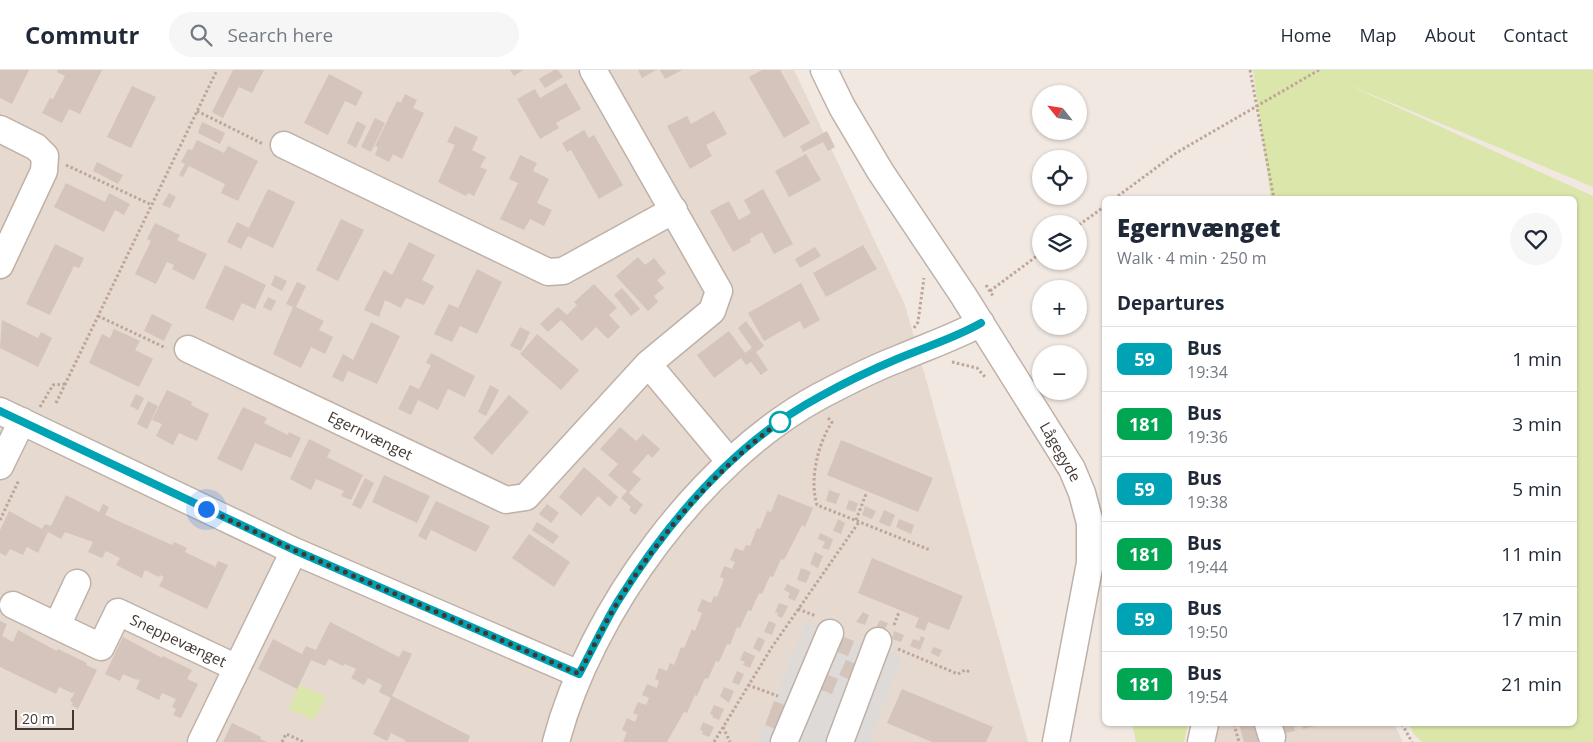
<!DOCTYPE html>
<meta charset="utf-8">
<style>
:root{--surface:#fff;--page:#f6f6f7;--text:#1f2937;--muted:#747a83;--line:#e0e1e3}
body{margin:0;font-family:"Open Sans",sans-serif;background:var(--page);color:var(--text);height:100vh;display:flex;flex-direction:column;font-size:19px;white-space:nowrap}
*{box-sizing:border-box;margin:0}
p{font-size:16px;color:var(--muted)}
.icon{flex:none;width:28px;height:28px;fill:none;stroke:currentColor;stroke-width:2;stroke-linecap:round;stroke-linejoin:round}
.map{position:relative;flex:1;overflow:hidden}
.drawer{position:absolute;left:1102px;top:126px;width:475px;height:530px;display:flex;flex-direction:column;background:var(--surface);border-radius:8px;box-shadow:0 1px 4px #0004}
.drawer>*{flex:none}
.badge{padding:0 10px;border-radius:8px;font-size:18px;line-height:32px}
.needle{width:32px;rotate:300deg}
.buttons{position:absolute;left:1032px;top:15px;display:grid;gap:10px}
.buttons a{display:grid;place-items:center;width:55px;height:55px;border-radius:50%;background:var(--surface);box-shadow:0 1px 4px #0004;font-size:25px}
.scale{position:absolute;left:15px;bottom:12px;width:59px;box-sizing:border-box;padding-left:5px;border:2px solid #423833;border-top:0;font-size:14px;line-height:18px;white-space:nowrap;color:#423833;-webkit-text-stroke:4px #fff;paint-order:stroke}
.you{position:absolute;width:25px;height:25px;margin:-12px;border:4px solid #fff;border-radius:50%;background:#1a73e8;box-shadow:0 0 0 8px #1a73e833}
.map>.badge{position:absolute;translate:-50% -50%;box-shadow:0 0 0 2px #fff}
h2{padding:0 15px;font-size:19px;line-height:45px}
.round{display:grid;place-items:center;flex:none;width:52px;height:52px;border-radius:26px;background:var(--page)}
.summary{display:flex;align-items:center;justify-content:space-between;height:85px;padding:0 15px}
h1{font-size:24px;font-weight:800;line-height:38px}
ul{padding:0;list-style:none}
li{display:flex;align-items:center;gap:15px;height:65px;padding:0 15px;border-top:1px solid var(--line)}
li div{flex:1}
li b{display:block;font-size:19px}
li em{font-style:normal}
li .badge{min-width:55px;font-weight:700;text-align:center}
header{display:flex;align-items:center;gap:30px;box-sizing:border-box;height:70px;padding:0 25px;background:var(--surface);border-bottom:1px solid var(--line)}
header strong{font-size:24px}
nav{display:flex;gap:28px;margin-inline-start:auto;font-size:18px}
.search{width:350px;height:45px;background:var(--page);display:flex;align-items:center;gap:12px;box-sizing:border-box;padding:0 18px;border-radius:28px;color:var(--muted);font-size:19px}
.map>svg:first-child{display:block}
.residential{fill:#e5d9d0}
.green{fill:#dbe6ab}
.parking{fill:#dedad8}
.building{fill:#d5c4bb}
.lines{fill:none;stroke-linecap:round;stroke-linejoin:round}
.minor-casing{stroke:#bfb1a8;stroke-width:29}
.path{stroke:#bea597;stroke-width:3;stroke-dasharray:2.5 2.5;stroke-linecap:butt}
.minor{stroke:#fff;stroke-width:26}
.line-casing{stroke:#fff;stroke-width:11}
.line{stroke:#00a3b4;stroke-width:8}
.walk{stroke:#423833;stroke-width:5;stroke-dasharray:0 9}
.stop-dot{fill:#fff;stroke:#00a3b4;stroke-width:2.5}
.labels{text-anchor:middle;stroke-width:4.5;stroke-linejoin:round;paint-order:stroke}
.street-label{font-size:15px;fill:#423833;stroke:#fff}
</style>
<header>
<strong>Commutr</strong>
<div class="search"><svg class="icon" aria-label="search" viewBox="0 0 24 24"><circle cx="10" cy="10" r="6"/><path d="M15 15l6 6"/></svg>Search here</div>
<nav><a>Home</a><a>Map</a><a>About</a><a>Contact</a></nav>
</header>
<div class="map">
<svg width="1593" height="672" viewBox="0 0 1593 672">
<rect width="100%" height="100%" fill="#f1e8e2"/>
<path class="residential" d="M0,0H794L905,235L1028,672H0Z
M1190,654H1394L1403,672H1193Z"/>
<path class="green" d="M1253,0H1593V117L1344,13L1593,126V672H1422L1413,663L1409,654H1575V129H1271Z
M299,615L326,627L314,650L289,639Z
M1132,654H1188L1184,672H1136Z"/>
<path class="parking" d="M806,552L866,576L867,573L902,586L869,672H758Z"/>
<path class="building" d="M0,0H29L12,34L0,28Z
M58,0H102L80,44L69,39L62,53L42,43L50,28L53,29L65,6L57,2Z
M233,0H264L252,23L239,17L223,48L212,42Z
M510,0H523L514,6Z
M554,0H558L563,7L545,18L539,9Z
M638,0H656L642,8Z
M660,0H682L665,9Z
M762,0H780L810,53L784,68L749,7Z
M329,4L363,22L356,36L345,31L328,65L304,53Z
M566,13L581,39L556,53L559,58L540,69L517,29L535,19L540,28Z
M132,16L156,27L131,78L107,67Z
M405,24L417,30L413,38L424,43L402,89L393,84L389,92L375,85L378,77L375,76L397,31L401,33Z
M714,41L727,64L706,75L712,86L690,99L667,56L687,46L691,54Z
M375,48L385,53L371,82L361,77Z
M357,51L366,56L356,78L347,73Z
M202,52L225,63L220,74L198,63Z
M455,56L478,67L472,80L486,87L480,97L487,100L474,126L468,123L466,126L438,112L455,75L447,72Z
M584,60L589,68L594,65L623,115L599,129L571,80L567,82L562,73Z
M827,61L835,77L828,81L823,72L803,82L800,76Z
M197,70L224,83L228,76L258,91L238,131L221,123L225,114L189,96L183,107L179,105L185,94L181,92L188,79L192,80Z
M806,84L821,110L789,127L775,101Z
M520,85L537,93L533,101L549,109L537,133L552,140L544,156L530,149L524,160L500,149L518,113L509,109Z
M97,92L123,105L118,114L93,101Z
M66,113L105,132L109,123L130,134L124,145L115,140L104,162L54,137Z
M268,119L295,132L273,178L248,166L241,179L227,172L237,152L249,158Z
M763,119L793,174L774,184L762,162L750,169L751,172L733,182L710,141L729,131L739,150L751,143L744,130Z
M169,123L176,127L170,138L162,135Z
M341,149L364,160L338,211L316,200Z
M155,153L180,165L177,170L207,184L194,210L172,199L174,195L167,192L156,214L135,204L151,171L147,169Z
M409,172L435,185L422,210L434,216L424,235L406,228L401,238L385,230L379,247L364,240L384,200L392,205Z
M55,174L84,188L79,198L74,196L50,245L26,234Z
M863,175L877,199L826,227L813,203Z
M815,177L821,186L800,198L795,189Z
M638,187L645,195L654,188L666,203L657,210L664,218L654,226L658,232L648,241L616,206Z
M225,195L266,215L255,239L242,233L233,251L205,238Z
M477,199L502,212L477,264L460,256L452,272L434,264L449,234L458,238Z
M275,205L287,211L282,221L271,215Z
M297,212L306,216L296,237L324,251L319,260L333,267L325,284L311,277L301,298L273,284L293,237L286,234Z
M801,213L820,250L804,259L800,251L764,271L748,243Z
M594,214L617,238L609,245L620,257L608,269L596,257L582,271L561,250L548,262L540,254L558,237L567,245L577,235L574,232Z
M622,218L640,239L631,246L614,225Z
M268,227L276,231L271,241L263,237Z
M152,244L172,254L164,271L144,261Z
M2,250L38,268L41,262L52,268L38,297L0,278Z
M746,251L764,276L756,282L768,300L761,305L751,292L746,295L741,288L714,308L697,285L729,261L745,283L752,278L738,258Z
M371,252L400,266L377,314L348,301L343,312L332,307L343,284L353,290Z
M520,257L530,262L521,281L510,276Z
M114,259L140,271L135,280L153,289L139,317L89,293L102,264L110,268Z
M537,264L579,300L561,320L520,284Z
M431,283L475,306L465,327L448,319L438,340L418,330L411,345L398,339L410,315L419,319L431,295L426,293Z
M490,315L499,320L486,346L478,342Z
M167,320L192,332L191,335L209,344L197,371L179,363L173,375L156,366L162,354L152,350Z
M136,324L144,328L138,340L130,336Z
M509,325L529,342L492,385L473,368Z
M148,331L158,336L147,359L137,354Z
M243,337L267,348L264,353L288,365L289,362L301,368L291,388L255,373L242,401L217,389Z
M620,357L636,371L643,364L660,379L652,388L648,384L632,402L641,409L629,423L643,435L635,445L629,440L631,437L621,428L627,421L608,405L618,394L600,379Z
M309,369L331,380L327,387L363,405L351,430L341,426L344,421L316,409L311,420L290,409Z
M841,370L933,408L918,442L827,405Z
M584,397L618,427L610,437L598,426L581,446L559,427Z
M384,405L430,426L417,453L372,432Z
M365,408L374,413L361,439L352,435Z
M829,420L840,424L836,434L826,431Z
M778,424L813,438L805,457L802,455L784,490L781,489L773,507L770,506L762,524L759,523L751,541L748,540L740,558L737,557L730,575L727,574L719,592L716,591L708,609L705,608L697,626L695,625L687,643L684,642L667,672H623L627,662L622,660L627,648L635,652L638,645L633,643L638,632L646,635L649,628L642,625L647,614L657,618L659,611L655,609L659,598L667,601L670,593L674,595L681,577L684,578L692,559L695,561L702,543L697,541L702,529L711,533L714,526L717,527L724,509L720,507L724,496L732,499L735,492L730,490L735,478L743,481L746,475L750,476L757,458L760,459L767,441L771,442Z
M66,425L99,442L103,434L109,437L105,445L172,475L174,472L187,478L185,482L214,496V499L218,491L228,495L207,539L159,516L164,507L160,505L159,507L145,500L142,508L116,495L120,488L106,481L102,488L88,482L93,472L65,462L61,469L48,462L38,483L27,477L23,485L10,479L6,486L0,483V460L9,441L42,459L45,454L51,456Z
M849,430L858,433L855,442L846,439Z
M436,431L490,456L476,482L431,460L426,470L418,466Z
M547,434L559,443L551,453L539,444Z
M865,436L876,441L872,449L862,445Z
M884,440L895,445L890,457L879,452Z
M838,449L845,453L841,464L833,461Z
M899,449L914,455L911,464L896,457Z
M537,452L559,466L553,474L532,460Z
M820,463L833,469L829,480L822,478L825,472L818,469Z
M529,464L570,492L554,517L512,488Z
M815,482L823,486L818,498L810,494Z
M872,488L963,526L949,560L928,552L925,561L915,557L919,548L858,523Z
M801,498L811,502L806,513L797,510Z
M787,514L800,520L795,531L788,528L790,523L784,520Z
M779,533L788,536L782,548L777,546L778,543L775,542Z
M863,542L869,545L865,555L856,552Z
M880,550L888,553L883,563L875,560Z
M0,551L7,554L2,566L13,572L18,560L57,581L58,579L87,593L86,595L97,600L78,639L71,635L73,633L70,631L75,622L72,623L59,617L56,624L0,597Z
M769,551L776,554L772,565L764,562Z
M330,552L399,587L403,580L412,584L392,626L470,666L468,672H405V670L391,663L387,671L373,664L391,628L379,622L382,615L368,608L364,615L351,608L356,599L345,594L343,596L329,589L325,596L311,590L297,619L258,599L273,569L302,584L306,576L316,580Z
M894,561L904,565L901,572L892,569Z
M839,565L854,571L848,586L832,580Z
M921,566L925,568L920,580L910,576L913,569L919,571Z
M123,567L162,588L163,586L192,600L187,609L198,614L181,648L173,645L176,639L172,637L176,629L162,623L159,630L136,619L140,610L138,609L137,610L123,604L120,611L105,604Z
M758,567L765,570L760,582L753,578Z
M933,577L942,580L939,587L931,583Z
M744,581L755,586L750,598L743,595L745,592L740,590Z
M846,590L861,596L855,612L839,605Z
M737,601L744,604L739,615L732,612Z
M823,603L838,609L832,624L816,618Z
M724,617L734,621L729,633L720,626Z
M902,619L993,657L986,672H932L887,653Z
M774,631L790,637L781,661L765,655Z
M714,635L724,639L719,650L712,647L713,645L710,644Z
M703,652L714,657L709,667L702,664L703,661L700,660Z
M232,653L261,667L260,669L267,672H223Z
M1239,654H1255L1259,672H1244Z
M1281,654H1315V656L1303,659L1302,655L1294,657L1295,661L1283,664Z"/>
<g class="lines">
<defs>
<path id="minor" d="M593,0L719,221L712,241L648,294
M824,0L842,37L880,101L963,225L1072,399L1082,423L1090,453V493L1056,672
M0,59L36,77L45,86L44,101L0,195
M284,75L548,202L563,201L674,140
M188,279L506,430L526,427L648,294L730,392
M0,341L294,481L579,604
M0,396L22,351
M13,535L101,577L118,542L237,598
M57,556L77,513
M1268,654L1272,667
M201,672L294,481
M556,672C590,542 701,390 820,326C845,313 871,299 898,289C926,277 955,267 981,253
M784,672L830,563
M840,672L878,571
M1201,672L1205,654"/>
</defs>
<use href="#minor" class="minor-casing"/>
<path class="path" d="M1250,0L1274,129
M197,41L263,74
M66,95L152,135
M1114,129L1176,83L1319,0
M1079,155L1105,136
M986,215L993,226
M990,221L1041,183
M98,246L166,278
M914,258L918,252L924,208
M952,292L977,298L986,308
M56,333L217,0
M40,337L53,315L65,314
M828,348L832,352C818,374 809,409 817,435L930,480
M0,450L19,410
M856,450L866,424
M798,539L816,546
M894,555L899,542
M898,579L958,604L965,600L970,602
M748,615L778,626
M1234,654L1239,672
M1402,654L1412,672
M723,657L730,672
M282,672L286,664L304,672
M714,672L772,577L859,452"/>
<use href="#minor" class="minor"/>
</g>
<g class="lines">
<defs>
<path id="line" d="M0,341L294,480L579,604C592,580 604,554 618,531C669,450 734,373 819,327C844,313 871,300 897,289C925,277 955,268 981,253"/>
</defs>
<use href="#line" class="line-casing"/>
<use href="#line" class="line"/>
<path class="walk" d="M206,439L294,480L579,604C592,580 604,554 619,530C664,459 715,400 782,350L780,352"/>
</g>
<circle class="stop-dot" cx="780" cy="352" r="10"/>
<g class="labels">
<g class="street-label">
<text transform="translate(370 366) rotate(26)" y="5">Egernvænget</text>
<text transform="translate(1060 382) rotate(60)" y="5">Lågegyde</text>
<text transform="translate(178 571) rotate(25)" y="5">Sneppevænget</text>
</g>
</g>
</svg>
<div class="buttons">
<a><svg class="needle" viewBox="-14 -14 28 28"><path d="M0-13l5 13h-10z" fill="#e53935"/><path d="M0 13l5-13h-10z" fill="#747a83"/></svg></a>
<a><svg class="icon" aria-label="locate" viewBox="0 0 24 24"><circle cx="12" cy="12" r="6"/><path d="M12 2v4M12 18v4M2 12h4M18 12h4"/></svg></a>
<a><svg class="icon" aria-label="layers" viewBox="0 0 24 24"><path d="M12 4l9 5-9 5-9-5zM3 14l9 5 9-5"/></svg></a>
<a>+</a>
<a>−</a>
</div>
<div class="scale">20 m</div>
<div class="you" style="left:206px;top:439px"></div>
<section class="drawer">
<div class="summary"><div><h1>Egernvænget</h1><p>Walk · 4 min · 250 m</p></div><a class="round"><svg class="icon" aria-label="heart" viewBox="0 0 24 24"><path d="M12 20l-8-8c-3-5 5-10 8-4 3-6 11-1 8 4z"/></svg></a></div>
<h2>Departures</h2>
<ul>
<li><span class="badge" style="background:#00a3b4;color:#fff">59</span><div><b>Bus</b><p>19:34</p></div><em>1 min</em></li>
<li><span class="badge" style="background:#00a651;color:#fff">181</span><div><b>Bus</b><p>19:36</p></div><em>3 min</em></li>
<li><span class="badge" style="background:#00a3b4;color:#fff">59</span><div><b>Bus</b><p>19:38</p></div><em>5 min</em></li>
<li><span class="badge" style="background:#00a651;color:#fff">181</span><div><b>Bus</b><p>19:44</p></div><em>11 min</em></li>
<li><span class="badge" style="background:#00a3b4;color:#fff">59</span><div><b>Bus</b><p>19:50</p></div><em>17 min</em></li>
<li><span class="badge" style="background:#00a651;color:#fff">181</span><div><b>Bus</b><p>19:54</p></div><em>21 min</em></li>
</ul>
</section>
</div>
